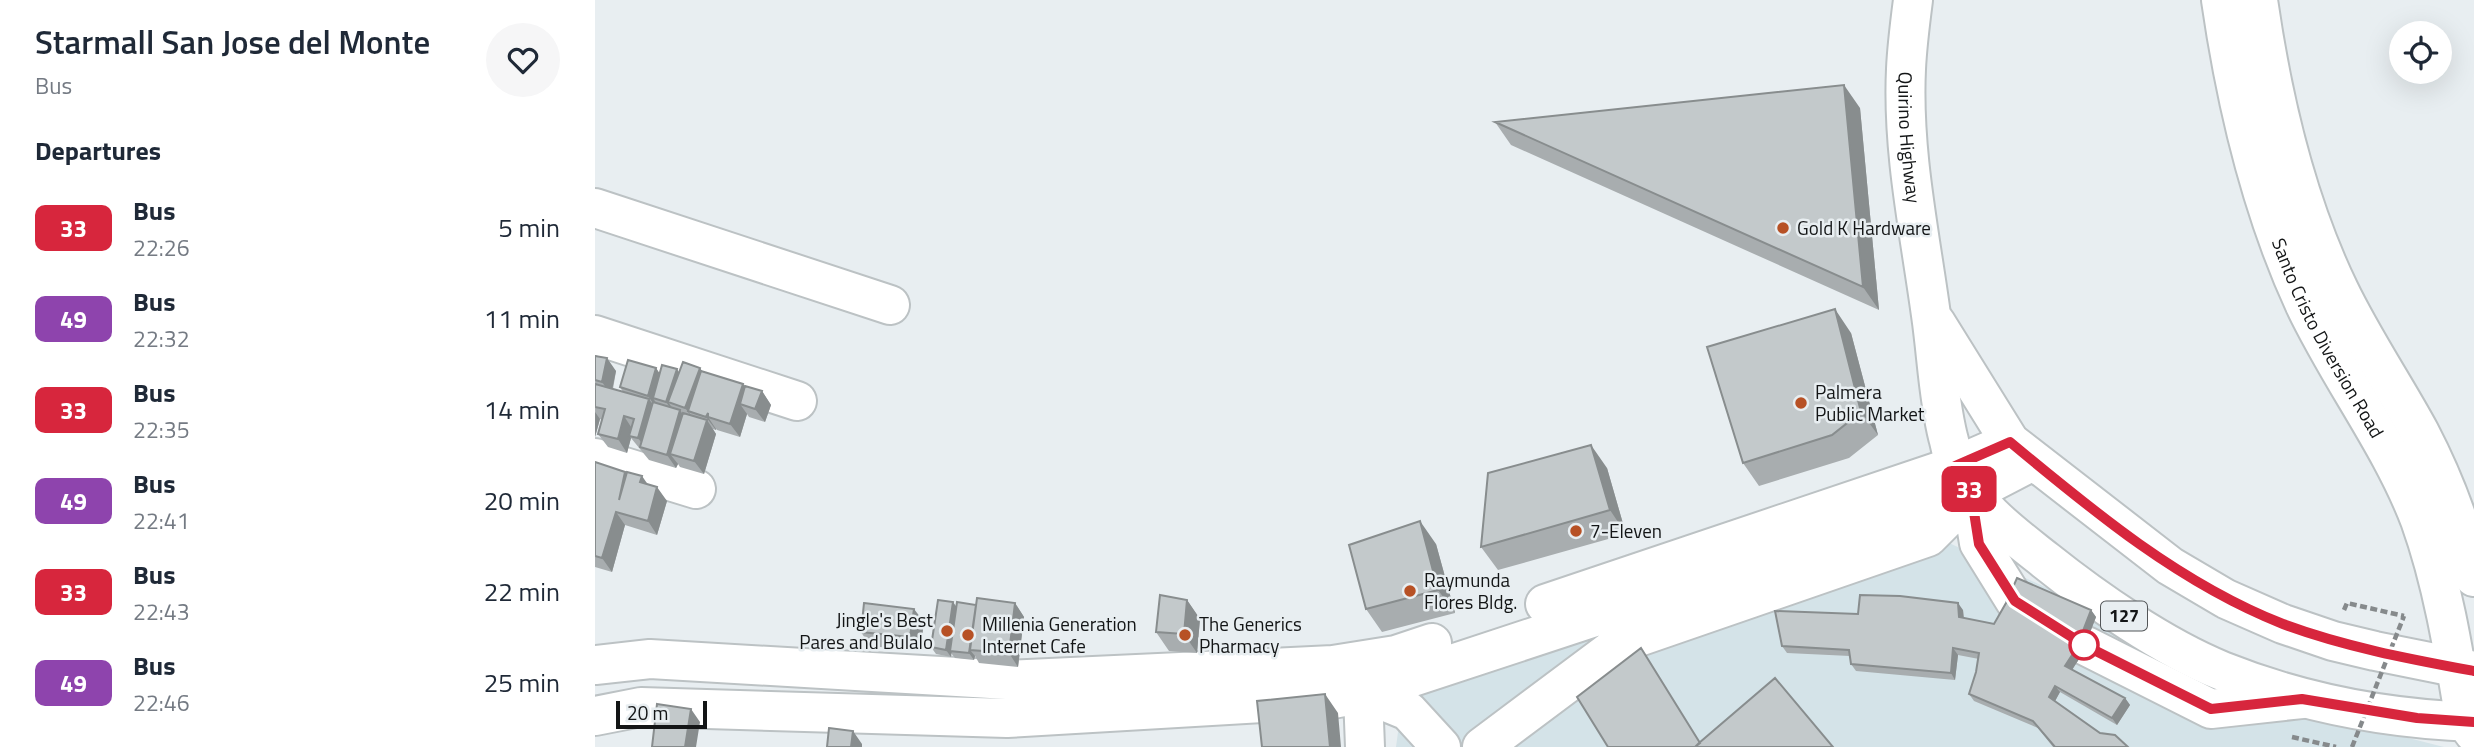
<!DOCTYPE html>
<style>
:root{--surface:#fff;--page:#f6f6f7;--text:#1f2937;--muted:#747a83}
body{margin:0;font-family:"Titillium Web",sans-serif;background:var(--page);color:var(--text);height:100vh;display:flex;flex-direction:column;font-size:26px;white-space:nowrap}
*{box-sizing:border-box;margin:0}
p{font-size:23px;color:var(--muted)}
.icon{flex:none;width:38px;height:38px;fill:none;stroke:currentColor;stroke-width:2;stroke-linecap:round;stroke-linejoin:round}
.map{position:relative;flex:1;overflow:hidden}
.side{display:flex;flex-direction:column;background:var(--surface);width:595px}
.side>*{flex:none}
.badge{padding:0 14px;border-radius:10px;font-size:24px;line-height:46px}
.buttons{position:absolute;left:1794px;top:21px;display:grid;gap:14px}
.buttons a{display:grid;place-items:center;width:63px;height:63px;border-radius:50%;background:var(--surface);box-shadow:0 7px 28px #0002;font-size:35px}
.scale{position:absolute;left:21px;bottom:18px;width:91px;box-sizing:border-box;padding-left:7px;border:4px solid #131516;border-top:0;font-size:19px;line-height:24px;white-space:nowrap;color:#131516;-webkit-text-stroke:5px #e8eef1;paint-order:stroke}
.map>.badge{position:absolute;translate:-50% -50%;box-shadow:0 0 0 4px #fff}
h2{padding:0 35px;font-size:26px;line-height:63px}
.round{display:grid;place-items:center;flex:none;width:74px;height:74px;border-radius:37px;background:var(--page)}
.overview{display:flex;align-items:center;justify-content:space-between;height:119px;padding:0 35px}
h1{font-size:33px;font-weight:600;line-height:52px}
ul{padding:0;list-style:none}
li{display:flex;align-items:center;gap:21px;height:91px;padding:0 35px}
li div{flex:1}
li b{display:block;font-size:26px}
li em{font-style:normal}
li .badge{min-width:77px;font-weight:700;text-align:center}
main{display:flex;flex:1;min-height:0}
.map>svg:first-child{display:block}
.built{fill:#d4e3e8}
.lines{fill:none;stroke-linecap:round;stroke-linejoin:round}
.minor-casing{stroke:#bcc2c4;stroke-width:42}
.major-casing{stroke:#bcc2c4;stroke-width:42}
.path{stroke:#868a8c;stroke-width:4.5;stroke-dasharray:7 3.5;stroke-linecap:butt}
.minor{stroke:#fff;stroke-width:38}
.major{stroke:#fff;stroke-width:38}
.path-bridge{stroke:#868a8c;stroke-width:4.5;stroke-dasharray:7 3.5;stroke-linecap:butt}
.wall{fill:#a8adaf}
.shaded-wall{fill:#888d8e}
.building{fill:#c3c9cb;stroke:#888d8e;stroke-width:2}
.line-casing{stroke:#fff;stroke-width:16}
.line{stroke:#d7263d;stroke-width:10}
.poi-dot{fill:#b75125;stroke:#e8eef1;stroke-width:2.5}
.stop-dot{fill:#fff;stroke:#d7263d;stroke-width:3.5}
.labels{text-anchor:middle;stroke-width:5;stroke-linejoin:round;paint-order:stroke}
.shield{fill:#e8eef1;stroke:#535658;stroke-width:2}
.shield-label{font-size:18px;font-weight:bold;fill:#131516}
.street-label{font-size:19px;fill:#131516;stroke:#e8eef1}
.poi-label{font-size:19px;fill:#131516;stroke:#e8eef1;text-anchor:start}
</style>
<main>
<section class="side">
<div class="overview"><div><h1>Starmall San Jose del Monte</h1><p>Bus</p></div><a class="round"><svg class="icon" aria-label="heart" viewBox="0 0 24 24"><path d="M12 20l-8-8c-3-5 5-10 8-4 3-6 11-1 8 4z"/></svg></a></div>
<h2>Departures</h2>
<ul>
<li><span class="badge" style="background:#d7263d;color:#fff">33</span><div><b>Bus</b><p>22:26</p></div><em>5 min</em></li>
<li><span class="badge" style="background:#8e44ad;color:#fff">49</span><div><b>Bus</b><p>22:32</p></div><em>11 min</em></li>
<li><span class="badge" style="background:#d7263d;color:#fff">33</span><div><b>Bus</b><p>22:35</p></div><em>14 min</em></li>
<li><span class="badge" style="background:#8e44ad;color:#fff">49</span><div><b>Bus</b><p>22:41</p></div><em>20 min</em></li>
<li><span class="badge" style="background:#d7263d;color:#fff">33</span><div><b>Bus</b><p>22:43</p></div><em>22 min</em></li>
<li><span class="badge" style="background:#8e44ad;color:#fff">49</span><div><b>Bus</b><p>22:46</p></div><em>25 min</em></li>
</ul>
</section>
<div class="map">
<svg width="1879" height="747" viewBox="0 0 1879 747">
<rect width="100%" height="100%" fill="#e8eef1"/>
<path class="built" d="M1341,537L1509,614L1762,725L1849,747H801L808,695L1013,629Z"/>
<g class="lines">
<defs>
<path id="minor" d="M0,208L295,305
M0,335L202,401
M0,458L101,489
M1376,493L1384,543L1420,601
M950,604L1360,466L1415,442
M1491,646L1616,709L1707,699
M0,665L55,659L413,680L738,665L801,655L837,643
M767,669L770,747
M769,693L813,711L846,747
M0,716L46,707L412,718L738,699L769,693L1376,493L1438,461
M887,747L1026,643L1333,537L1373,497"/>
<g id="major">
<path id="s1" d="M1318,0C1315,23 1312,46 1311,69C1307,152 1325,234 1336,315C1342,356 1343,397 1353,437C1356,447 1357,459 1362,468C1381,508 1416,533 1450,560C1500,600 1568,647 1627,671C1707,703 1793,719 1879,722"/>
<path id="s2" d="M1626,0C1641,103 1666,210 1710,305C1745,379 1796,444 1825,520C1848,584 1859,654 1870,721L1879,733"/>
<path d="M1663,0C1677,98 1701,201 1744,290C1768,340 1799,385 1825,433C1849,479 1867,527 1879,577"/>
<path d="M1341,323L1415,442L1575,566L1631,599L1688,624L1738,641L1780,651L1879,671"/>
</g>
</defs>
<use href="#minor" class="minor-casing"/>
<use href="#major" class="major-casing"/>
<path class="path" d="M1749,610L1752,603L1809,616
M1697,737L1741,747"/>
<use href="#minor" class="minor"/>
<use href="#major" class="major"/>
<path class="path-bridge" d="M1757,747L1809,616"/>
</g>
<path class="wall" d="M1265,108L1284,310L916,145L900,122Z
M1256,333L1283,435L1254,458L1164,486L1148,463Z
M0,356L21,371L18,389L28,392L25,387L61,368L65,374L107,371L148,384L150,387L167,391L176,405L170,422L154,417L152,414L145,437L122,430L121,429V430L118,429L121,434L109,474L85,467L83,464L81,468L54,460L36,438L32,453L13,447L3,434L7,420L5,419L0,437Z
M0,462L31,474L52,484L72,501L62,535L30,525L17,572L0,567Z
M1012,468L1031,534L903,570L886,547Z
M841,544L860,613L787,632L771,609Z
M592,600L605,619L602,653L574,651L561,632Z
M420,603L429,617L423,667L384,663L380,656L379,660L360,658L356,653V657L341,654L336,647L361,607Z
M1368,610L1369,618L1399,624L1496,610L1501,617L1486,656L1477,670L1530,698L1535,705L1522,725L1465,692L1460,701L1505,733L1533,747H1458L1443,728L1379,701L1374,694L1381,672L1384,659L1363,655L1360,680L1261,671L1256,664L1255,656L1192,653L1187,646L1263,614Z
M329,622L325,651L275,646L266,632Z"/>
<path class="shaded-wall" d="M1249,85L1265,108L1284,310L1268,287Z
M1240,309L1256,333L1283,435L1266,412Z
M12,358L21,371L16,395L7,382Z
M61,368L70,382L58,398L63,406L62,409L53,396Z
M105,368L114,381L93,411L100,421L90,408Z
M82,369L91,383L73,402L81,413V416L71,402Z
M148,384L157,397L145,404L152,414L145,437L135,424Z
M167,391L176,405L170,422L160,409Z
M54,399L63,412L51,449L43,438Z
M85,410L94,424L75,454L83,464L81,468L72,455Z
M0,412L5,419L0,437Z
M113,413V417L121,429V430L111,417Z
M29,416L38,430L34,436L36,438L32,453L23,439Z
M112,420L121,434L109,474L99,461Z
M996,445L1012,468L1031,534L1015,510Z
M47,476L56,489L45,482Z
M62,487L72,501L62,535L53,521Z
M21,512L30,525L17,572L7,558Z
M825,521L841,544L860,613L843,590Z
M592,600L605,619L602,653L589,634Z
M358,602L363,609L356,657L351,650Z
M420,603L429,617L423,667L414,653Z
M1363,603L1368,610L1369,624L1364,617Z
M381,605L375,650L380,656L379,660L374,653Z
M319,609L329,622L325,651L315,637Z
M1496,610L1501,617L1486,656L1475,673L1470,666Z
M1358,648L1363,655L1360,680L1356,673Z
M1460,686L1465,692L1459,703L1454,697Z
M730,694L743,713L746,747H735Z
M1530,698L1535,705L1522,725L1517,718Z
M96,709L105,722L101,747H90Z
M258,731L267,744V747H256Z"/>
<path class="building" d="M1249,85L1268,287L900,122Z
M1240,309L1266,412L1237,435L1148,463L1112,347Z
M0,356L12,358L7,382L0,380Z
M33,360L61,368L53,396L25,387Z
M88,362L105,368L90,408L73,402Z
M67,365L82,369L71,402L58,398Z
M106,371L148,384L135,424L113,417V413L111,417L93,411Z
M0,384L54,399L43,438L34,436L39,419L29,416L23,439L3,434L10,409L0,407Z
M150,386L167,391L160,409L145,404Z
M58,402L85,410L72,455L45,447Z
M88,413L112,420L99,461L75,454Z
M996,445L1015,510L886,547L893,473Z
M0,462L30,472L24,500L32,472L47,476L45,482L62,487L53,521L21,512L7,558L0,556Z
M825,521L843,590L771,609L754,545Z
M1422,578L1496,610L1481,649L1470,666L1530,698L1517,718L1460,686L1454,697L1505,733L1520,735L1533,747H1460L1438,721L1374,694L1381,672L1384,653L1358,648L1356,673L1256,664L1254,650L1187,646L1180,611L1263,614L1265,595L1305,596L1363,603L1364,617L1399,624L1411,603Z
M565,595L592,600L589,634L561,632Z
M382,598L420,603L414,653L375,650Z
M343,600L358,602L351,650L336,647Z
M362,602L381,605L374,653L355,651Z
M269,603L319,609L315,637L266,632Z
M1046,648L1105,743L1100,747H1013L982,697Z
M1180,678L1238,747H1100L1104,743Z
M730,694L735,747H667L662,701Z
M62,704L96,709L90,747H57Z
M234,728L258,731L256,747H232Z"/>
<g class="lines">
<defs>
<path id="line" d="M1879,671C1815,659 1750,647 1688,624C1586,584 1499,512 1415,442L1360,466L1376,493L1384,544L1420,601L1491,646L1616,709L1707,699L1822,718L1879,722"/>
</defs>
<use href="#line" class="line-casing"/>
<use href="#line" class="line"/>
</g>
<g class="poi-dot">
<circle cx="1188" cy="228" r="7"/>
<circle cx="1206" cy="403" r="7"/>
<circle cx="981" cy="531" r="7"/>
<circle cx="815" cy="591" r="7"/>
<circle cx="352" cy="631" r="7"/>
<circle cx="373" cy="635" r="7"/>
<circle cx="590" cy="635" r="7"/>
</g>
<circle class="stop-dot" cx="1489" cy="645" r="14"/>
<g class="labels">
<rect class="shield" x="1506" y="601.5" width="46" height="29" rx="5"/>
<g class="shield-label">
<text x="1529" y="622">127</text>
</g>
<g class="street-label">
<text dy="7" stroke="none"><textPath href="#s1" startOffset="138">Quirino Highway</textPath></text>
<text dy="7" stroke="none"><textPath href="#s2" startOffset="357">Santo Cristo Diversion Road</textPath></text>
</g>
<g class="poi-label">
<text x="1202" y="235">Gold K Hardware</text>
<text x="1220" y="399">Palmera<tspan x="1220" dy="22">Public Market</tspan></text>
<text x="995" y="538">7-Eleven</text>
<text x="829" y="587">Raymunda<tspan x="829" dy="22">Flores Bldg.</tspan></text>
<text x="338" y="627" text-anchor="end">Jingle's Best<tspan x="338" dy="22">Pares and Bulalo</tspan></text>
<text x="387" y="631">Millenia Generation<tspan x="387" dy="22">Internet Cafe</tspan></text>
<text x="604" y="631">The Generics<tspan x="604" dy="22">Pharmacy</tspan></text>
</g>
</g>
</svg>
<div class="buttons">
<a><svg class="icon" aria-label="locate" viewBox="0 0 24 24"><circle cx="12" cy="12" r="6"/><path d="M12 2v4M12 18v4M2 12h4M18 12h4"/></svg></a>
</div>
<div class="scale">20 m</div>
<b class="badge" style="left:1374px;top:489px;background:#d7263d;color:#fff">33</b>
</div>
</main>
